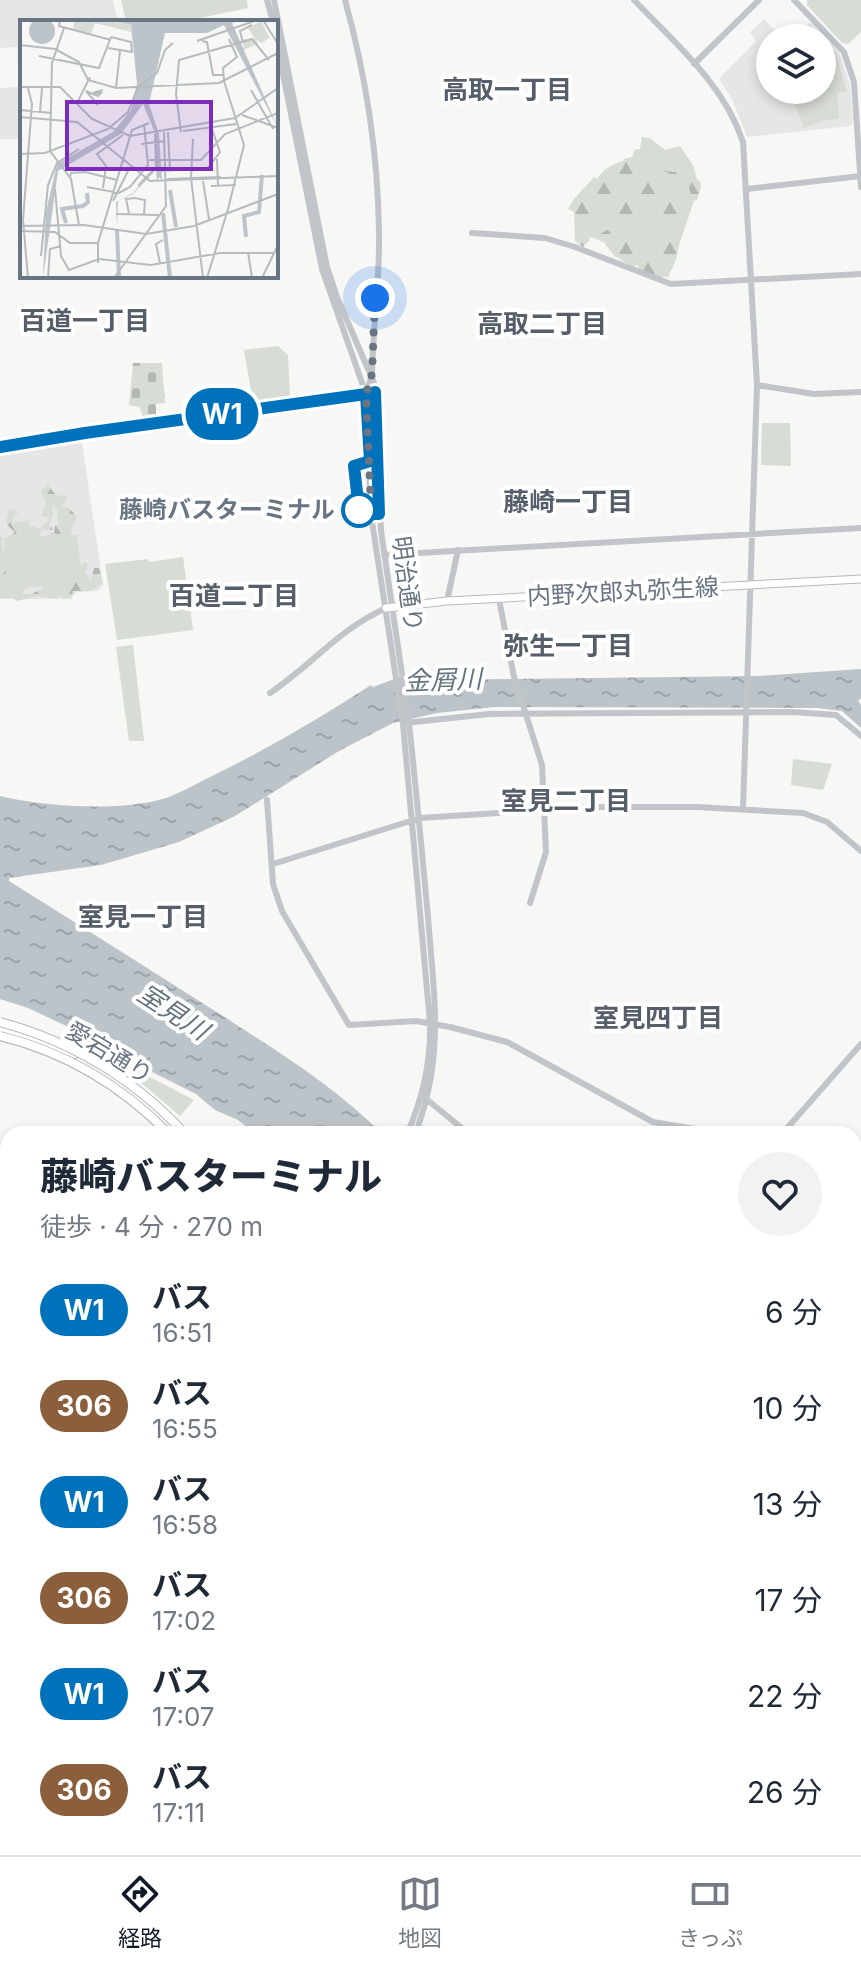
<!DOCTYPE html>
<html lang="ja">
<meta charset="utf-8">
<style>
:root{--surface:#fff;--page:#f2f2f3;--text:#1f2937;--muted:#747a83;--line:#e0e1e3;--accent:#111827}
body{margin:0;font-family:Inter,"Noto Sans JP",sans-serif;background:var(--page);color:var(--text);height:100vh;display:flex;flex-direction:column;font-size:30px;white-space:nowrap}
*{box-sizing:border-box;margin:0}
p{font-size:26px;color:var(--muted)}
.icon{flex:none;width:44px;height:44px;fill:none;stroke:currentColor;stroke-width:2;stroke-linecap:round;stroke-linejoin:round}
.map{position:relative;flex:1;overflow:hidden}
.sheet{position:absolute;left:0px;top:1126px;width:862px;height:730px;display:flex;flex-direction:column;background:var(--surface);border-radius:24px 24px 0 0;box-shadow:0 4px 12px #0003}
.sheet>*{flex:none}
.badge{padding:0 16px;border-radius:26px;font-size:28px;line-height:52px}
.controls{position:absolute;left:756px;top:24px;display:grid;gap:16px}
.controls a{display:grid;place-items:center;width:80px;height:80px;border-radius:50%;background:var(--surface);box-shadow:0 4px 12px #0003;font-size:40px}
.you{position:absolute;width:40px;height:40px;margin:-20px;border:6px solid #fff;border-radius:50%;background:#1a73e8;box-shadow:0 0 0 12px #1a73e833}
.map>.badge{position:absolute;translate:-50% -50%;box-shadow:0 0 0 4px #fff}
.round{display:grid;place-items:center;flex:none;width:84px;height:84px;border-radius:42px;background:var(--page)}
.overview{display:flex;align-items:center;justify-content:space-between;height:136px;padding:0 40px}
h1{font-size:38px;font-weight:800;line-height:60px}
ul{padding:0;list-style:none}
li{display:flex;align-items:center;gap:24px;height:96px;padding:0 40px}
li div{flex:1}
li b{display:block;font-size:30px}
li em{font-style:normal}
li .badge{min-width:88px;font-weight:700;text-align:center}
.dock{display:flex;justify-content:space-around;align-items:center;height:112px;border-top:2px solid var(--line);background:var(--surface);font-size:22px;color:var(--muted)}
.dock a{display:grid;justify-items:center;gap:4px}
.dock .on{color:var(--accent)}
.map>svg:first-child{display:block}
.built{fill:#e5e6e5}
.green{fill:#d7dcd4}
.forest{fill:url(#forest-firs)}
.cemetery{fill:url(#cemetery-stones)}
.water{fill:url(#water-ripples)}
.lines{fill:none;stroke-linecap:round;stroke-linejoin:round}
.major-casing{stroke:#b5b8bc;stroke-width:9}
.highway-casing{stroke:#b4b7ba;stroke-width:10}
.minor{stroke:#c1c4c8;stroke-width:6}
.major{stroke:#fff;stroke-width:7}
.highway{stroke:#fff;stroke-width:8}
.rail{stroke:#a3a7ad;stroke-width:2;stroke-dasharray:12 6;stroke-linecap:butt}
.highway-bridge-casing{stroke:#b4b7ba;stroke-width:10;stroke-linecap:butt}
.minor-bridge{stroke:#c1c4c8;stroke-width:6}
.highway-bridge{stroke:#fff;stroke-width:8}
.line-casing{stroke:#fff;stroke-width:18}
.line{stroke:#0072bc;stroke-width:12}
.walk{stroke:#697583;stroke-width:8;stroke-dasharray:0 14.4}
.stop-dot{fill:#fff;stroke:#0072bc;stroke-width:4}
.labels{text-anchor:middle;stroke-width:8;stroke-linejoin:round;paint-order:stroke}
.stop-label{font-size:24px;font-weight:bold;fill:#697583;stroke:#fff;text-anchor:end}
.street-label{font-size:24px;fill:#697583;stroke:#fff}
.neighbourhood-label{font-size:26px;font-weight:bold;fill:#565f69;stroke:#fff}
.water-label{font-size:26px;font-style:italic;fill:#65757f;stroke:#fff}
.inset-river{fill:none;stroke:#bcc4ca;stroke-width:4}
.inset-road{fill:none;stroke:#b6bbc0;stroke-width:2}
.view{fill:#7b2cbf;fill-opacity:0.15;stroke:#7b2cbf;stroke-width:4}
.inset-edge{fill:none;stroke:#697583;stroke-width:4}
</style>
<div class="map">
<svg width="861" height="1855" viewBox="0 0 861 1855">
<defs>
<pattern id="forest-firs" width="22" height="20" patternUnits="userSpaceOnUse" patternTransform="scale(2)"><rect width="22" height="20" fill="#d7dcd4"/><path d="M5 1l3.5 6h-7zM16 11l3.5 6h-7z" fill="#b2b7b1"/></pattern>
<pattern id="cemetery-stones" width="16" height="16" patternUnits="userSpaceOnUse" patternTransform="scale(2)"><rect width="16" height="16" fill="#d7dcd4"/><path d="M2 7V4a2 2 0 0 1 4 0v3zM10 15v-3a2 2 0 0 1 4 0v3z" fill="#b2b7b1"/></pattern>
<pattern id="water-ripples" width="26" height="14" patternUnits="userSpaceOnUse" patternTransform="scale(2)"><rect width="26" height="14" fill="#bcc4ca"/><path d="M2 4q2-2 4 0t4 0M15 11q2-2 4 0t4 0" fill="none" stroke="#9da4a9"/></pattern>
</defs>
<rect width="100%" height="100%" fill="#f7f7f5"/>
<path class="built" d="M0,0H113L118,22H22V185L19,108V139H0V88L19,87L17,47L0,48Z
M764,19L782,38H770V90H822V38H792L810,22L839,52L850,85L853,123L850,126L747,137L732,99L719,79L756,41L750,32Z
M82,442L103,585L98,591L76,592L71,599H0V455Z
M48,1848H171V1855H47Z"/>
<path class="green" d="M121,0H247L248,8L181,22H126Z
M807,0H861V32L848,44L842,43L807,5Z
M822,40L836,53L847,92L837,93L839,119L824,120L804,128L789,90H822Z
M642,137L650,138L665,150L680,146L693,165L699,186L668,278L614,256L608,244L578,232C586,205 591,167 624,161L625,158H632L634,150L640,149Z
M278,346L288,355L290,397L253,401L244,350Z
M762,423H790L791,466L761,465Z
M77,535L83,585L6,588L4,538Z
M183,557L193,630L117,640L105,564L148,559L149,562Z
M133,645L144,741H129L116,647Z
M793,759L832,764L823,790L791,785Z
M121,1062L194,1100L180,1116L120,1065Z"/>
<path class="forest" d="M658,149H662L660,160L666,171L674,172L691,167L694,178L700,181L701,187L697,200L692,201L689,187L684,191L677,190L676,194H673L664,177L669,173L657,169L660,182L654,203L666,193L674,198C677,208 682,220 681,230C680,240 676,276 663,277C656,278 644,271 638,268V262L635,267C617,260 608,251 600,234L607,230L617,233L622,239L627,238L638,260H644L657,251C658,238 657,224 654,211C639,226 618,218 601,209L599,216L584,221L590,240L583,247L575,241L574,212L568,209L574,199L594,177L600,180L601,175C617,164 635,149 654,158Z
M47,484L57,496L66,495V502L61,504L62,508L68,507L77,517L71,529L72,536L62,541L54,537L44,543H40L41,538L52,533L56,535L54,532L55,526L59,524L57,513L59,510L52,506L53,514L49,525L52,527V530H43L33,543L24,541L21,536L16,544L8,542L7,538L15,532L6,524L9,510L15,509L18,513L13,516L12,525L15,521L24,522L28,519L30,526L42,529L43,524L47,522L49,517L41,516L46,504L41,491Z
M0,535L3,538L2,547L10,562L4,565L6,575L21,583L29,584V587L23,591V594H32L43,588L40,581L46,574L60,577L63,573L71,579L75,574L74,566H80L85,562L88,565L85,572L91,580L94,568H99L103,583L90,591H73L72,597L64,599L60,596L56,599L38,596L17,601L12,598H0Z
M8,1299V1576L0,1575V1300Z"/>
<path class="cemetery" d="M133,363H162L165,403L156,404V416L143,418L140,407L129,405Z"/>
<path class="water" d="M861,669V699L858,700L861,705V728L842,711L817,708L494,707L437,713L393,723L339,751L235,816L179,842L101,865L9,878V881C82,927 154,972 226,1018C280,1053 337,1088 382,1134H256L238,1120L215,1110L196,1094L120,1056L94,1039L28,1008L0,999V796C44,807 122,812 166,798C180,793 196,784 210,777C266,750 318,719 371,685L373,687L408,674L414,680L757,676Z"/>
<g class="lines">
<defs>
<path id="major" d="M386,608L447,601L861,579"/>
<path id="highway" d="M0,1029L75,1054
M536,1848L538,1855
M549,1848L551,1855"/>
</defs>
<use href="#major" class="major-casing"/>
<use href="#highway" class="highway-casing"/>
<path class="minor" d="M267,0L273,22
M274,0L327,267L337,297L374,383L381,531L403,681
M345,0C366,76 378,153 379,232C380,279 373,327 372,374L367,392
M634,0C675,43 724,84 743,142L757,385L743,809
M794,0L844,52L854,82L861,187
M276,39L322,269L366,394L371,515L403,724L430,1023C431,1062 423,1098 407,1134
M694,64L759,0
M747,189L861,176
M472,233L545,238L575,247L671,284L861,274
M757,385L814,394L861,392
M0,447L367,394
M384,555L861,528
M499,599L514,677L542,765L546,852L530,903
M447,601L458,550
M270,693C313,664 338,630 386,608
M405,723L489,714L792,712L836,715L861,736
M409,723C416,788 422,852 428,917C434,996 445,1058 415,1134
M267,800L273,884L282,911L349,1025L416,1021L450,1027L507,1042L653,1122L695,1129L708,1134
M273,864L420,818L589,807H697L803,813L827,822L861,851
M425,1098L469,1134
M782,1134L861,1044
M854,1182L861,1184
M854,1358L861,1359
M0,1513L8,1505
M0,1737L8,1730
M670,1848L675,1855
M237,1855V1848"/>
<use href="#major" class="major"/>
<use href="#highway" class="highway"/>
<path class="rail" d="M182,1855L183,1848"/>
<defs>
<path id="highway-bridge" d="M0,1022C71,1041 135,1079 185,1134
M0,1036C65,1052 122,1086 169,1134"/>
</defs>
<use href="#highway-bridge" class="highway-bridge-casing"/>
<path class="minor-bridge" d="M403,681L409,723"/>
<use href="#highway-bridge" class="highway-bridge"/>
</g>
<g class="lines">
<defs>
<path id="line" d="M0,447L85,433L366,394L370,461L354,466L359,510L364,514H379L375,392"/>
</defs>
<use href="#line" class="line-casing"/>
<use href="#line" class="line"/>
<path class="walk" d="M359,510L371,506L366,394L372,374L375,298"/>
</g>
<circle class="stop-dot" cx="359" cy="510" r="16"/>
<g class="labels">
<g class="stop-label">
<text x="335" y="518">藤崎バスターミナル</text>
</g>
<g class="street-label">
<text transform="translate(407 584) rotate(82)" y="8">明治通り</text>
<text transform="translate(623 592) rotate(-3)" y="8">内野次郎丸弥生線</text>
<text transform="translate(109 1053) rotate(31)" y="8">愛宕通り</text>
</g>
<g class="neighbourhood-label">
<text x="507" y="99">高取一丁目</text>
<text x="85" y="330">百道一丁目</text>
<text x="542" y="333">高取二丁目</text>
<text x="568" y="511">藤崎一丁目</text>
<text x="234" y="605">百道二丁目</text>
<text x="568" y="655">弥生一丁目</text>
<text x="566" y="810">室見二丁目</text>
<text x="143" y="926">室見一丁目</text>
<text x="658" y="1027">室見四丁目</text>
</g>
<g class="water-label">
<text transform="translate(443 680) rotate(-2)" y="9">金屑川</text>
<text transform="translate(173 1012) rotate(33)" y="9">室見川</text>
</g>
</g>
<g transform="translate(20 20)">
<rect width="258" height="258" fill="#f7f7f5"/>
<path d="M55,0L111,3L113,33L111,12L75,3L71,14L53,9ZM241,1L250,18L241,23L236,19L238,24L223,30L224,19H235L228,8Z" fill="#d7dcd4"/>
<path d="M9 11a13 13 0 1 1 26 0a13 13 0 1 1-26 0ZM85,0H223L212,3L258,108L204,5L187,13H145L129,84L139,114L142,160L139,157L137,162L136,150L113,174L98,181L97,206L96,182L113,173L136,148L135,113L123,84L101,114L38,151L23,258L26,192L37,144L93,112L111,90L117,64L111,4Z" fill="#bcc4ca"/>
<path class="inset-river" d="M150,170L156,207M143,193L150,258M46,203L42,189L63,186L68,182L67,173M97,210L99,258M226,217L224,196L239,192L242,155"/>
<path class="inset-road" d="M40,0L39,6L91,20M243,0L258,24M44,8L32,43L30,131L51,159L59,205M177,21L237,0M182,21L187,22L193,55H203M223,23L220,11L232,5M0,25L35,29L59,42L68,60L96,68L199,63L258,33M88,28L112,32L111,22L91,17M19,36L79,48L91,17M0,67H40L72,99L110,116L215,98L258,68M96,68L100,31M231,70L253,109M57,83L70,57M78,85L66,71L78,76L81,73H73L83,70M0,90L32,93M20,92L22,68M222,95L258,108M0,97L57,102L130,161L258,156M163,111L216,104M148,112L150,150M161,112L156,74L159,40L232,19L249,40M173,119L171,158L183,258M121,124L145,121M0,134L25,133L88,109L108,92L118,67L137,53L145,30L153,23M197,139L198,166M129,140H181L205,114L258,93M140,151L188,148L200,132L192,109M50,157L51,153L65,152L97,160M147,159L201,157M183,161L189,199M118,166L136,147L135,114M191,166L216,165M67,167L99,173L110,167L128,145L124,104M83,168L86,146L77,134L103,115M35,169L41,236L49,250L79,239L131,245L200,233H254M93,181L109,149M208,189L224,125L204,61L203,48L217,37L209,19M109,193L106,179L115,178L125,180L124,194M96,194L138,195M0,206L64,205L126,214L174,206L258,174M0,211L35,212L50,223H78M228,232L232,258M21,236L28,165L37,143L59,129M78,243V223L112,110L129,103M140,243L136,224L143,220M8,258L3,200L12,84L8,68M28,258L30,229L41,226M94,258L146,186L144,112M187,258L208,189M242,258L258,225"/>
<path class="view" d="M47,82H191V149H47Z"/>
<rect width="258" height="258" class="inset-edge"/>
</g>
</svg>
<div class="controls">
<a><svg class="icon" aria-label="layers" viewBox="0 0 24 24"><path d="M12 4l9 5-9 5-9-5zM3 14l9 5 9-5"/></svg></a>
</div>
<div class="you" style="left:375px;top:298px"></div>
<b class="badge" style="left:222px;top:414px;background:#0072bc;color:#fff">W1</b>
<section class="sheet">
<div class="overview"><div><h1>藤崎バスターミナル</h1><p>徒歩 · 4 分 · 270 m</p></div><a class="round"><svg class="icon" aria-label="heart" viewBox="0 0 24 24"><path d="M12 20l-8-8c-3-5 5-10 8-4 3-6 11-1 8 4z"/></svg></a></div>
<ul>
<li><span class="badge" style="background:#0072bc;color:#fff">W1</span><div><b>バス</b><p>16:51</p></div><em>6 分</em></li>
<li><span class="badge" style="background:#8b5e3c;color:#fff">306</span><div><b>バス</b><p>16:55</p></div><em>10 分</em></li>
<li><span class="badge" style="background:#0072bc;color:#fff">W1</span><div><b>バス</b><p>16:58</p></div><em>13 分</em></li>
<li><span class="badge" style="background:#8b5e3c;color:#fff">306</span><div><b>バス</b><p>17:02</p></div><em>17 分</em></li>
<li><span class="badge" style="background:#0072bc;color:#fff">W1</span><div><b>バス</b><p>17:07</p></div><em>22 分</em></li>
<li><span class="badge" style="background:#8b5e3c;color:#fff">306</span><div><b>バス</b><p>17:11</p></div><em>26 分</em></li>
</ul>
</section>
</div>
<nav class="dock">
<a class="on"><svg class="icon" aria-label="directions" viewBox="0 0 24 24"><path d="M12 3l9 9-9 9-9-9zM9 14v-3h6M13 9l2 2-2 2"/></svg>経路</a>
<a><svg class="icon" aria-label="map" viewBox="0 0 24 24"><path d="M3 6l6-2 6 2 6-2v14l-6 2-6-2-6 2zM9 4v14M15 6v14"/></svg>地図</a>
<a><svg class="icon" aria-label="tickets" viewBox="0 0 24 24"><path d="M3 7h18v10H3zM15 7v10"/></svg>きっぷ</a>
</nav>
